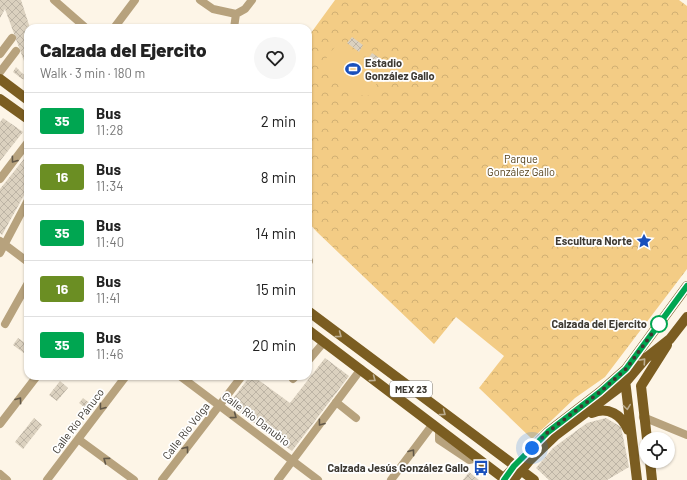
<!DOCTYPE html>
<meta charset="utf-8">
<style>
:root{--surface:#fff;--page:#f6f6f6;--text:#222;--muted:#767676;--line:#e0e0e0}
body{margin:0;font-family:Barlow,sans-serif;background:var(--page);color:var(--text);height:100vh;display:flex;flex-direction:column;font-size:15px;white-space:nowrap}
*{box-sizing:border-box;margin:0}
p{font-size:13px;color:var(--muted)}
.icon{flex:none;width:22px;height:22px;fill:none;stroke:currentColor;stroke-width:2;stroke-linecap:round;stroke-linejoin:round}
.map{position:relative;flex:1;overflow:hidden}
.details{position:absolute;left:24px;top:24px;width:288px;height:356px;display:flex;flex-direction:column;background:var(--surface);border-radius:12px;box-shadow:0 1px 3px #0004}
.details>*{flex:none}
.badge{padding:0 8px;border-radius:3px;font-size:14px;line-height:26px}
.controls{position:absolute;left:639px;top:432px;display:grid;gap:8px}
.controls a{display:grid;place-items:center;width:36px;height:36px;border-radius:50%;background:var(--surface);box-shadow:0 1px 3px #0004;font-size:20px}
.you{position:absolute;width:20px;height:20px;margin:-10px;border:3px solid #fff;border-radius:50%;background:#1a73e8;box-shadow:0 0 0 6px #1a73e833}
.map>.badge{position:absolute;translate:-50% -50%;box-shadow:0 0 0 2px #fff}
.round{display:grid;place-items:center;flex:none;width:42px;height:42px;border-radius:21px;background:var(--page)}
.overview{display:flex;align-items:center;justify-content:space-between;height:68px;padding:0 16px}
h1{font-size:19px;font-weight:800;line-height:30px}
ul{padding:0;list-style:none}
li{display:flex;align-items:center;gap:12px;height:56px;padding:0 16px;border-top:1px solid var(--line)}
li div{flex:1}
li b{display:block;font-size:15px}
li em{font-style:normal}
li .badge{min-width:44px;font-weight:700;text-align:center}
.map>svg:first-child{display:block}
.park{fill:url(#park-crowns)}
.pitch{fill:#f3cc85}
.building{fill:url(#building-cross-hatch)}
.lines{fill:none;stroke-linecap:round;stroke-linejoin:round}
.minor{stroke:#b7a27d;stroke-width:8}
.major{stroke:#7b5d21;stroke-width:10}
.oneway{stroke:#625848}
.oneway2{stroke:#bdae90}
.line-casing{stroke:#fff;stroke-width:9}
.line{stroke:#00a651;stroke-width:6}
.walk{stroke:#3d3932;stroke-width:4;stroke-dasharray:0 7.2}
.stop-dot{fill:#fff;stroke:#00a651;stroke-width:2}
.labels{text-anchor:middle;stroke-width:3.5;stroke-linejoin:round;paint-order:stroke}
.shield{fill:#fff;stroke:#777470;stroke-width:1}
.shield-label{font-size:10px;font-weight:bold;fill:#3d3932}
.poi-label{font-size:11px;font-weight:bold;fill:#3d3932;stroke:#fff;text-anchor:end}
.park-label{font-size:11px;fill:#533f18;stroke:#fff}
.stop-label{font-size:11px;font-weight:bold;fill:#3d3932;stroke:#fff;text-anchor:end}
.street-label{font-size:11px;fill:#3d3932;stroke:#fff}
</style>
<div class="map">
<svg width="687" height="480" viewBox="0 0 687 480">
<defs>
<pattern id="park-crowns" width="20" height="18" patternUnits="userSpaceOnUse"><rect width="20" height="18" fill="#f3cc85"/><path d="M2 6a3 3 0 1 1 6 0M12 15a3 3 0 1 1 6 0" fill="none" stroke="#d1b073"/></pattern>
<pattern id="building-cross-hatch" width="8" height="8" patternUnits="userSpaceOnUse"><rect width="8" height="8" fill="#dbd1bf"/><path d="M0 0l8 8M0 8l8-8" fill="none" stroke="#bdb4a5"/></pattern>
</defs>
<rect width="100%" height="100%" fill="#fdf5e7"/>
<path class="park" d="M335,0H679L687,6V269L605,377L575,398L532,439L479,388L504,356L456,317L434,344L317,232L308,222V37Z"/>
<path class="pitch" d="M340,40L385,73L366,98L321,65Z"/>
<path class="building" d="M0,0H21L30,28H28V72L5,9L0,18Z
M352,37L363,45L359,52L347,43Z
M372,53L384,61L379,67L368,59Z
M16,67L23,74H28V80L22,79L13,72Z
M3,118L23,132L0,161V122Z
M28,154V188L2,235L0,233V189Z
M18,338L28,345V356L13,345Z
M325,358L349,376L292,451L229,404L250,376H253L290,403Z
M60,381L68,388L57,401L49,395Z
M83,398L95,407L91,412L79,403Z
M34,418L42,425L23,449L15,442Z
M606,418L621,427L629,467L607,480H549L536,468L553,448L587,423Z
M469,472L479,480H463Z"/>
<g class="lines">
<path class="minor" d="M54,0L86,28
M200,0L213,9L236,14L245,9L252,0
M114,28L135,0
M234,28L236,14
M0,54L12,38
M0,72L16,51
M0,179L28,142
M0,241L28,262
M0,253L28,200
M308,261H309
M5,324L28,283
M308,361L324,342
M180,376L318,480
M293,379L296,376
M336,402L356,418
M643,417L687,435
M0,424L37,376
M439,429V440L469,460L477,458
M78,439L134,480
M0,474L7,480
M47,480L126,376
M162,480L242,376
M278,480L361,369
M391,480L433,424"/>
<path class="major" d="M0,79L28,100
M0,99L28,119
M308,311L534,480
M308,330L506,480
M625,380L637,480
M592,413C608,406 622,415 628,430
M647,439L641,386L667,345
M650,461L652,480
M504,478L548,432L600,392L626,369L687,286
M513,480L529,461L556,435L624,384L646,358L670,339L687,317"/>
</g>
<defs><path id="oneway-chevron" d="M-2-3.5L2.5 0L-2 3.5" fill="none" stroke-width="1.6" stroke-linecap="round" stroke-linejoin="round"/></defs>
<g class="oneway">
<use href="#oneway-chevron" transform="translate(14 160) rotate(127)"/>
<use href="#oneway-chevron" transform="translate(19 400) rotate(-53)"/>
<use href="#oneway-chevron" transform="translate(102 407) rotate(127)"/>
<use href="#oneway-chevron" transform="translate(234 416) rotate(37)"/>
<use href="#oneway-chevron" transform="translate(321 423) rotate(127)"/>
<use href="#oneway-chevron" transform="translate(186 449) rotate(-52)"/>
<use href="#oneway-chevron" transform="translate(412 452) rotate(-53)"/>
<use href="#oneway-chevron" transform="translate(106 460) rotate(-144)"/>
</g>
<g class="oneway2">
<use href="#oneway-chevron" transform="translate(339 335) rotate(37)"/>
<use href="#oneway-chevron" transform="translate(643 361) rotate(-48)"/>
<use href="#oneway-chevron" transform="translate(373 379) rotate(37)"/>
<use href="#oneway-chevron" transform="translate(627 407) rotate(82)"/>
<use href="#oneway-chevron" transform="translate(443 413) rotate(37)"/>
</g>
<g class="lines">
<defs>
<path id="line" d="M504,480L514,466L548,432L600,392L626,369L687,286"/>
</defs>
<use href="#line" class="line-casing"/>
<use href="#line" class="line"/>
<path class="walk" d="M532,448L548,432L600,392L626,369L659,324"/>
</g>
<defs>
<symbol id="stadium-bare" viewBox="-9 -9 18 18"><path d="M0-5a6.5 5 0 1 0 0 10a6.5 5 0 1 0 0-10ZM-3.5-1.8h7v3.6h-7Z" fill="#1950bc" stroke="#fff" stroke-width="2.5" paint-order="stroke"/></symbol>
<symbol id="sight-bare" viewBox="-9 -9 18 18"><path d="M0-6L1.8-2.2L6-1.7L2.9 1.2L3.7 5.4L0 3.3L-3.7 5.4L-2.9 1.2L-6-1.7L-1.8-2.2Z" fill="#1950bc" stroke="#fff" stroke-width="2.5" paint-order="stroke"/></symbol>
<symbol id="bus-bare" viewBox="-9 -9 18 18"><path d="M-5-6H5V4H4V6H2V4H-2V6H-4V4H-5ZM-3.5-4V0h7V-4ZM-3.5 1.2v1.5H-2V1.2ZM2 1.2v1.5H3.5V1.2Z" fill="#1950bc" stroke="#fff" stroke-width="2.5" paint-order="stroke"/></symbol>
</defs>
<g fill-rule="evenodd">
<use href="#stadium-bare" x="342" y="58" width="22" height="22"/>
<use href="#sight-bare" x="633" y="230" width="22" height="22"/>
<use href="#bus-bare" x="470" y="457" width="22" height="22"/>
</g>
<circle class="stop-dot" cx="659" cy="324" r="8"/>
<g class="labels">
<rect class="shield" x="390" y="381" width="42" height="16" rx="3"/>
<g class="shield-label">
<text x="411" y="393">MEX 23</text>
</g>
<g class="poi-label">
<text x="365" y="67" text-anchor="start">Estadio<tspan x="365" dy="13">González Gallo</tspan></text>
<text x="632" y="245">Escultura Norte</text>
<text x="469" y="472">Calzada Jesús González Gallo</text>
</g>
<g class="park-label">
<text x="521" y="163">Parque<tspan x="521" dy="13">González Gallo</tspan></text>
</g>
<g class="stop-label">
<text x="647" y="328">Calzada del Ejercito</text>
</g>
<g class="street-label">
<text transform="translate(256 419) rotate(37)" y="4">Calle Río Danubio</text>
<text transform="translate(78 421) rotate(-53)" y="4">Calle Río Pánuco</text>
<text transform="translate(186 431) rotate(-52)" y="4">Calle Río Volga</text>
</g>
</g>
</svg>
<div class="controls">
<a><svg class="icon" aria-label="locate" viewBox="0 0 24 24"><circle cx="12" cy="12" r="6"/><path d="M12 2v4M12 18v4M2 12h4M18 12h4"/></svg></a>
</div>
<div class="you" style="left:532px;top:448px"></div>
<section class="details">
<div class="overview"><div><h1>Calzada del Ejercito</h1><p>Walk · 3 min · 180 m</p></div><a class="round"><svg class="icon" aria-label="heart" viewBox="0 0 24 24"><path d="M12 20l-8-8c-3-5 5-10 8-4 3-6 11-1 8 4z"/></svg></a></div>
<ul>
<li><span class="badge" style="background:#00a651;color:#fff">35</span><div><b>Bus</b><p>11:28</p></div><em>2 min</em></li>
<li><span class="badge" style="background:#6b8e23;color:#fff">16</span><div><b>Bus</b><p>11:34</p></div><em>8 min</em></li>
<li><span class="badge" style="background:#00a651;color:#fff">35</span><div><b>Bus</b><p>11:40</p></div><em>14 min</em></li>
<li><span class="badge" style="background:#6b8e23;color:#fff">16</span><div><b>Bus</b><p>11:41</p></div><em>15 min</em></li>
<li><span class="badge" style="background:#00a651;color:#fff">35</span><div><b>Bus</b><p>11:46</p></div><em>20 min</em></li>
</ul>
</section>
</div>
